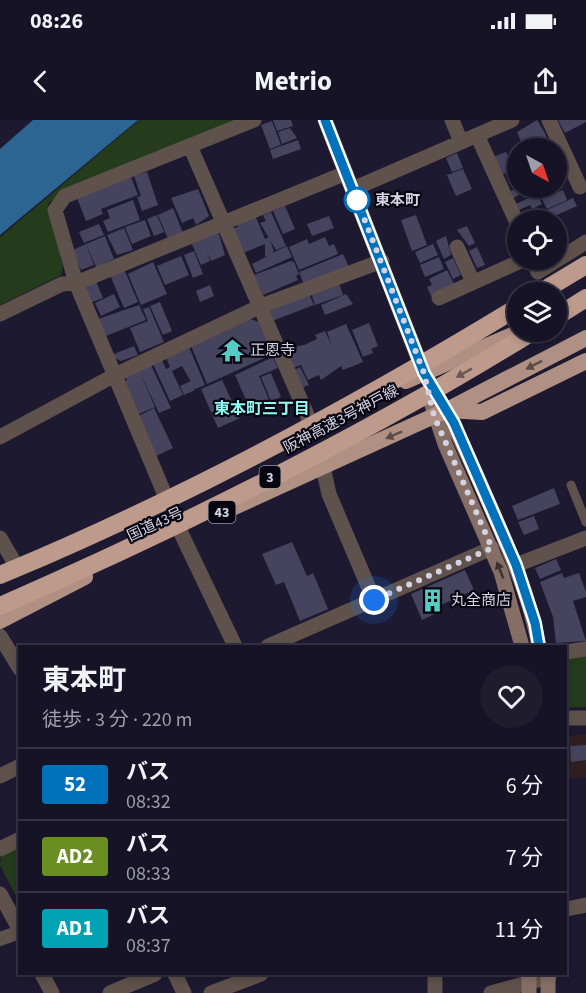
<!DOCTYPE html>
<html lang="ja">
<meta charset="utf-8">
<style>
:root{--surface:#151325;--page:#1e1c2d;--text:#f1f3f6;--muted:#9d9ea7;--line:#343242}
body{margin:0;font-family:"Source Sans 3","Noto Sans JP",sans-serif;background:var(--page);color:var(--text);height:100vh;display:flex;flex-direction:column;font-size:22px;white-space:nowrap}
*{box-sizing:border-box;margin:0}
p{font-size:20px;color:var(--muted)}
.icon{flex:none;width:33px;height:33px;fill:none;stroke:currentColor;stroke-width:2;stroke-linecap:round;stroke-linejoin:round}
.map{position:relative;flex:1;overflow:hidden}
.details{position:absolute;left:18px;top:525px;width:549px;height:330px;display:flex;flex-direction:column;background:var(--surface);border-radius:0px;box-shadow:0 3px 9px #0003,0 0 0 2px var(--line)}
.details>*{flex:none}
.badge{padding:0 12px;border-radius:4px;font-size:21px;line-height:39px}
.needle{width:39px;rotate:140deg}
.tools{position:absolute;left:507px;top:18px;display:grid;gap:12px}
.tools a{display:grid;place-items:center;width:60px;height:60px;border-radius:50%;background:var(--surface);box-shadow:0 3px 9px #0003,0 0 0 2px var(--line);font-size:30px}
.you{position:absolute;width:30px;height:30px;margin:-15px;border:4px solid #fff;border-radius:50%;background:#1a73e8;box-shadow:0 0 0 9px #1a73e833}
.map>.badge{position:absolute;translate:-50% -50%;box-shadow:0 0 0 3px #fff}
.round{display:grid;place-items:center;flex:none;width:63px;height:63px;border-radius:32px;background:var(--page)}
.summary{display:flex;align-items:center;justify-content:space-between;height:102px;padding:0 24px}
h1{font-size:28px;font-weight:700;line-height:45px}
ul{padding:0;list-style:none}
li{display:flex;align-items:center;gap:18px;height:72px;padding:0 24px;border-top:2px solid var(--line)}
li div{flex:1}
li b{display:block;font-size:22px}
li em{font-style:normal}
li .badge{min-width:66px;font-weight:700;text-align:center}
.status{display:flex;justify-content:space-between;align-items:center;height:42px;padding:0 30px;background:var(--surface);direction:ltr}
.status svg{height:16px;fill:currentColor}
header{display:flex;justify-content:space-between;align-items:center;height:78px;padding:0 24px;background:var(--surface);font-size:27px;font-weight:700}
.map>svg:first-child{display:block}
.commercial{fill:#301e23}
.green{fill:#243b1c}
.water{fill:#2d6592}
.building{fill:#46435f}
.lines{fill:none;stroke-linecap:round;stroke-linejoin:round}
.service{stroke:#5f514b;stroke-width:9}
.pedestrian{stroke:#5f514b;stroke-width:14}
.minor{stroke:#5f514b;stroke-width:15}
.tertiary{stroke:#5f514b;stroke-width:15}
.secondary{stroke:#856e65;stroke-width:15}
.trunk{stroke:#b09082;stroke-width:16}
.motorway{stroke:#bd9a8b;stroke-width:18}
.motorway-bridge{stroke:#bd9a8b;stroke-width:18}
.oneway{fill:#5c4b49}
.oneway2{fill:#6b5754}
.oneway3{fill:#393032}
.line-casing{stroke:#fff;stroke-width:14}
.line{stroke:#0072bc;stroke-width:9}
.walk{stroke:#d4d3e4;stroke-width:6;stroke-dasharray:0 10.8}
.stop-dot{fill:#fff;stroke:#0072bc;stroke-width:3}
.labels{text-anchor:middle;stroke-width:4.5;stroke-linejoin:round;paint-order:stroke}
.shield{fill:#070610;stroke:#9696a4;stroke-width:1.5}
.shield-label{font-size:14px;font-weight:bold;fill:#d4d3e4}
.stop-label{font-size:15px;font-weight:bold;fill:#d4d3e4;stroke:#070610;text-anchor:start}
.poi-label{font-size:15px;fill:#d4d3e4;stroke:#070610;text-anchor:start}
.street-label{font-size:15px;fill:#d4d3e4;stroke:#070610}
.neighbourhood-label{font-size:16px;font-weight:bold;fill:#8ffaf3;stroke:#070610}
</style>
<div class="status"><b>08:26</b><svg viewBox="0 0 49 12"><path d="M0 12V9h3v3zM5 12V6h3v6zM10 12V3h3v9zM15 12V0h3v12zM26 1h20v11H26zM47 4h2v5h-2z"/></svg></div>
<header><svg class="icon" aria-label="back" viewBox="0 0 24 24"><path d="M15 5l-7 7 7 7"/></svg>Metrio<svg class="icon" aria-label="share" viewBox="0 0 24 24"><path d="M12 15V3M7 8l5-5 5 5M5 13v7h14v-7"/></svg></header>
<div class="map">
<svg width="586" height="873" viewBox="0 0 586 873">
<rect width="100%" height="100%" fill="#1c1931"/>
<path class="commercial" d="M586,614V657L568,659L566,616Z"/>
<path class="green" d="M139,0H237L65,70L48,84L63,147L61,155L0,185V117Z
M586,535V587L566,588V538Z
M19,726V782L0,745L1,734Z"/>
<path class="water" d="M33,0H138L0,115V29Z"/>
<path class="building" d="M273,0H291L293,6L277,11Z
M537,0L546,15L548,28H532L538,26L533,24L524,28L517,12Z
M558,0H586V2L565,13Z
M272,1L281,25L270,29L261,5Z
M290,8L297,18L282,24L278,12Z
M298,20L301,29L273,39L270,30Z
M506,32L514,50L501,55L493,37Z
M457,33L463,48L452,52L446,38Z
M463,49L472,69L456,76L447,55Z
M147,52L158,85L142,91L137,77L141,76L134,56Z
M131,57L138,75L101,89L103,94L86,101L77,78Z
M556,57L562,68L541,78L536,68H556Z
M519,68H535L537,73L525,78L523,73L513,78L510,71Z
M198,69L209,96L196,105L193,98L182,103L171,78Z
M563,70L567,80L547,89L542,79Z
M537,74L542,84L532,89L530,85L519,90L516,84Z
M573,78L577,86L550,98L547,90Z
M133,80L140,100L108,112L103,101L110,98L107,90Z
M285,86L295,109L283,114L273,91Z
M173,88L183,113L168,119L158,95Z
M271,92L286,126L276,130L260,103L266,101L263,95Z
M157,95L164,112L154,116L147,99Z
M255,95L265,119L269,117L274,131L272,133L287,126L292,137L256,153L252,144L270,135L265,137V124L243,133L233,108L238,107L236,103Z
M416,95L427,125L412,131L401,100Z
M329,96L334,108L312,116L307,104Z
M145,100L151,116L132,124L125,107Z
M99,104L104,115L84,123L79,112Z
M467,106L475,123L469,126L457,110Z
M124,108L133,130L117,135L107,115Z
M215,112L219,114L225,135L211,141L207,132L210,141L201,145L191,122Z
M105,116L114,139L96,147L86,124Z
M446,116L451,135L444,139L436,121Z
M325,117L329,126L334,124L338,134L299,150L289,127L307,119L309,124Z
M86,124L94,145L81,150L73,130Z
M433,124L438,135L420,143L415,132Z
M477,127L485,145L477,148L469,131Z
M194,131L203,154L193,158L184,135Z
M343,134L349,147L304,165L299,152Z
M181,136L189,155L165,165L157,146Z
M439,137L444,149L425,157L420,145Z
M453,138L461,155L453,159L445,142Z
M291,141L294,142L299,154L296,156L298,160L263,175L254,155Z
M153,142L167,174L141,185L128,154Z
M124,149L138,182L124,188L110,155Z
M447,150L455,166L431,176L427,167L432,165L429,159Z
M95,159L103,178L90,183L85,168L90,161Z
M339,163L343,175L315,185L311,173Z
M210,165L214,176L200,182L196,171Z
M308,172L314,185L272,201L267,188Z
M114,174L120,187L101,196L95,183Z
M346,174L353,184L325,195L321,185Z
M160,182L172,211L163,215L150,186Z
M139,185L146,200L106,216L98,199Z
M149,187L164,222L140,232L130,208L148,201L143,189Z
M248,198L259,202L273,234L207,264L191,226Z
M369,203L378,226L371,229L373,233L363,237L352,210Z
M346,204L363,242L343,250L341,246L321,260L319,255L308,260L301,245L293,248L284,229L304,225L317,219L315,215L325,211L332,226L327,212Z
M134,226L138,235L121,241L115,238L114,234Z
M189,227L205,265L195,269L182,246L172,251L183,275L170,281L153,244L162,240L166,249L170,247L166,237Z
M273,237L278,248L259,256L270,282L251,291L235,255Z
M151,245L171,288L159,293L140,253L155,287L139,294L124,262L127,260L125,256Z
M300,247L309,265L302,268L294,250Z
M271,253L281,277L271,281L261,257Z
M222,260L240,298L218,308L201,269Z
M191,261L195,270L184,275L180,266Z
M154,288L173,328L156,336L137,297Z
M554,368L560,384L518,400L512,386Z
M534,396L539,409L524,415L518,402Z
M292,422L307,456L313,453L328,489L300,501L284,462L276,465L262,434Z
M556,439L561,450L540,459L535,448Z
M465,450L474,470L439,486L441,491L422,500L411,474Z
M562,453L564,458L579,453L586,472V477L573,481L586,521L556,523L553,497L540,462Z
M586,625V640L571,642L570,626Z"/>
<g class="lines">
<path class="service" d="M571,365L586,402"/>
<path class="pedestrian" d="M0,819L20,812"/>
<path class="minor" d="M452,0L461,22
M549,0L580,67
M477,15L518,105
M190,26L311,304
M353,69L512,0
M457,127L473,162
M533,140L538,152L586,122
M439,178L523,140
M0,194L62,164L76,163L346,53
M0,317L115,255L261,186L382,141
M323,347L329,374L374,480
M165,375L76,163L55,90L65,76L254,0
M180,411L235,526
M0,418L17,447
M516,445L586,418
M0,516L20,549
M268,526L492,428
M566,532L586,529
M566,598H586
M0,656L20,646
M0,729L20,719
M0,774L20,810
M566,789L586,785
M42,854L52,873
M175,854L184,873
M435,854V873
M110,873L155,854
M211,873L261,854
M491,873L549,857"/>
<path class="tertiary" d="M325,0L424,253"/>
<path class="secondary" d="M424,253C451,296 471,342 491,388C511,434 530,478 539,526
M432,285L445,324L501,452L522,526
M529,854V873
M548,873V854"/>
<path class="trunk" d="M406,261L519,212
M448,290L482,292L586,241
M219,394L447,290L586,218
M0,501L85,457"/>
<path class="motorway" d="M541,172L586,145"/>
<path class="motorway-bridge" d="M556,197L586,178
M0,455C179,381 352,288 518,187
M0,486C183,406 363,317 532,212"/>
</g>
<defs><path id="oneway-solid" d="M-6-.8H1V-3.2L6.5 0L1 3.2V.8H-6Z" transform="scale(1.5)"/></defs>
<g class="oneway">
<use href="#oneway-solid" transform="translate(534 245) rotate(153)"/>
<use href="#oneway-solid" transform="translate(394 315) rotate(156)"/>
</g>
<use class="oneway2" href="#oneway-solid" transform="translate(464 253) rotate(151)"/>
<use class="oneway3" href="#oneway-solid" transform="translate(500 450) rotate(-111)"/>
<g class="lines">
<defs>
<path id="line" d="M325,0L424,253L454,303L516,445L535,503L539,526"/>
</defs>
<use href="#line" class="line-casing"/>
<use href="#line" class="line"/>
<path class="walk" d="M357,80L424,253L434,296L492,428L374,480"/>
</g>
<defs>
<symbol id="temple-bare" viewBox="-9 -9 18 18"><path d="M0-6L5-2H3V0L6.5 2.5H4V6H1.5V3h-3V6H-4V2.5H-6.5L-3 0V-2H-5Z" fill="#54cdc7" stroke="#070610" stroke-width="2.5" paint-order="stroke"/></symbol>
<symbol id="building-bare" viewBox="-9 -9 18 18"><path d="M-4-6H4V6H1V3H-1V6H-4ZM-2.5-4.3h1.7v1.8h-1.7ZM.8-4.3h1.7v1.8H.8ZM-2.5-1h1.7V.8h-1.7ZM.8-1h1.7V.8H.8Z" fill="#54cdc7" stroke="#070610" stroke-width="2.5" paint-order="stroke"/></symbol>
</defs>
<g fill-rule="evenodd">
<use href="#temple-bare" x="216" y="214" width="33" height="33"/>
<use href="#building-bare" x="416" y="464" width="33" height="33"/>
</g>
<circle class="stop-dot" cx="357" cy="80" r="12"/>
<g class="labels">
<g class="shield">
<rect x="259.5" y="346" width="21" height="22" rx="4.5"/>
<rect x="208.5" y="381" width="27" height="22" rx="4.5"/>
</g>
<g class="shield-label">
<text x="270" y="362">3</text>
<text x="222" y="397">43</text>
</g>
<g class="stop-label">
<text x="375" y="85">東本町</text>
</g>
<g class="poi-label">
<text x="250" y="235">正恩寺</text>
<text x="451" y="485">丸全商店</text>
</g>
<g class="street-label">
<text transform="translate(341 299) rotate(-28)" y="5">阪神高速3号神戸線</text>
<text transform="translate(155 404) rotate(-25)" y="5">国道43号</text>
</g>
<g class="neighbourhood-label">
<text x="262" y="294">東本町三丁目</text>
</g>
</g>
</svg>
<div class="tools">
<a><svg class="needle" viewBox="-14 -14 28 28"><path d="M0-13l5 13h-10z" fill="#e53935"/><path d="M0 13l5-13h-10z" fill="#9d9ea7"/></svg></a>
<a><svg class="icon" aria-label="locate" viewBox="0 0 24 24"><circle cx="12" cy="12" r="6"/><path d="M12 2v4M12 18v4M2 12h4M18 12h4"/></svg></a>
<a><svg class="icon" aria-label="layers" viewBox="0 0 24 24"><path d="M12 4l9 5-9 5-9-5zM3 14l9 5 9-5"/></svg></a>
</div>
<div class="you" style="left:374px;top:480px"></div>
<section class="details">
<div class="summary"><div><h1>東本町</h1><p>徒歩 · 3 分 · 220 m</p></div><a class="round"><svg class="icon" aria-label="heart" viewBox="0 0 24 24"><path d="M12 20l-8-8c-3-5 5-10 8-4 3-6 11-1 8 4z"/></svg></a></div>
<ul>
<li><span class="badge" style="background:#0072bc;color:#fff">52</span><div><b>バス</b><p>08:32</p></div><em>6 分</em></li>
<li><span class="badge" style="background:#6b8e23;color:#fff">AD2</span><div><b>バス</b><p>08:33</p></div><em>7 分</em></li>
<li><span class="badge" style="background:#00a3b4;color:#fff">AD1</span><div><b>バス</b><p>08:37</p></div><em>11 分</em></li>
</ul>
</section>
</div>
